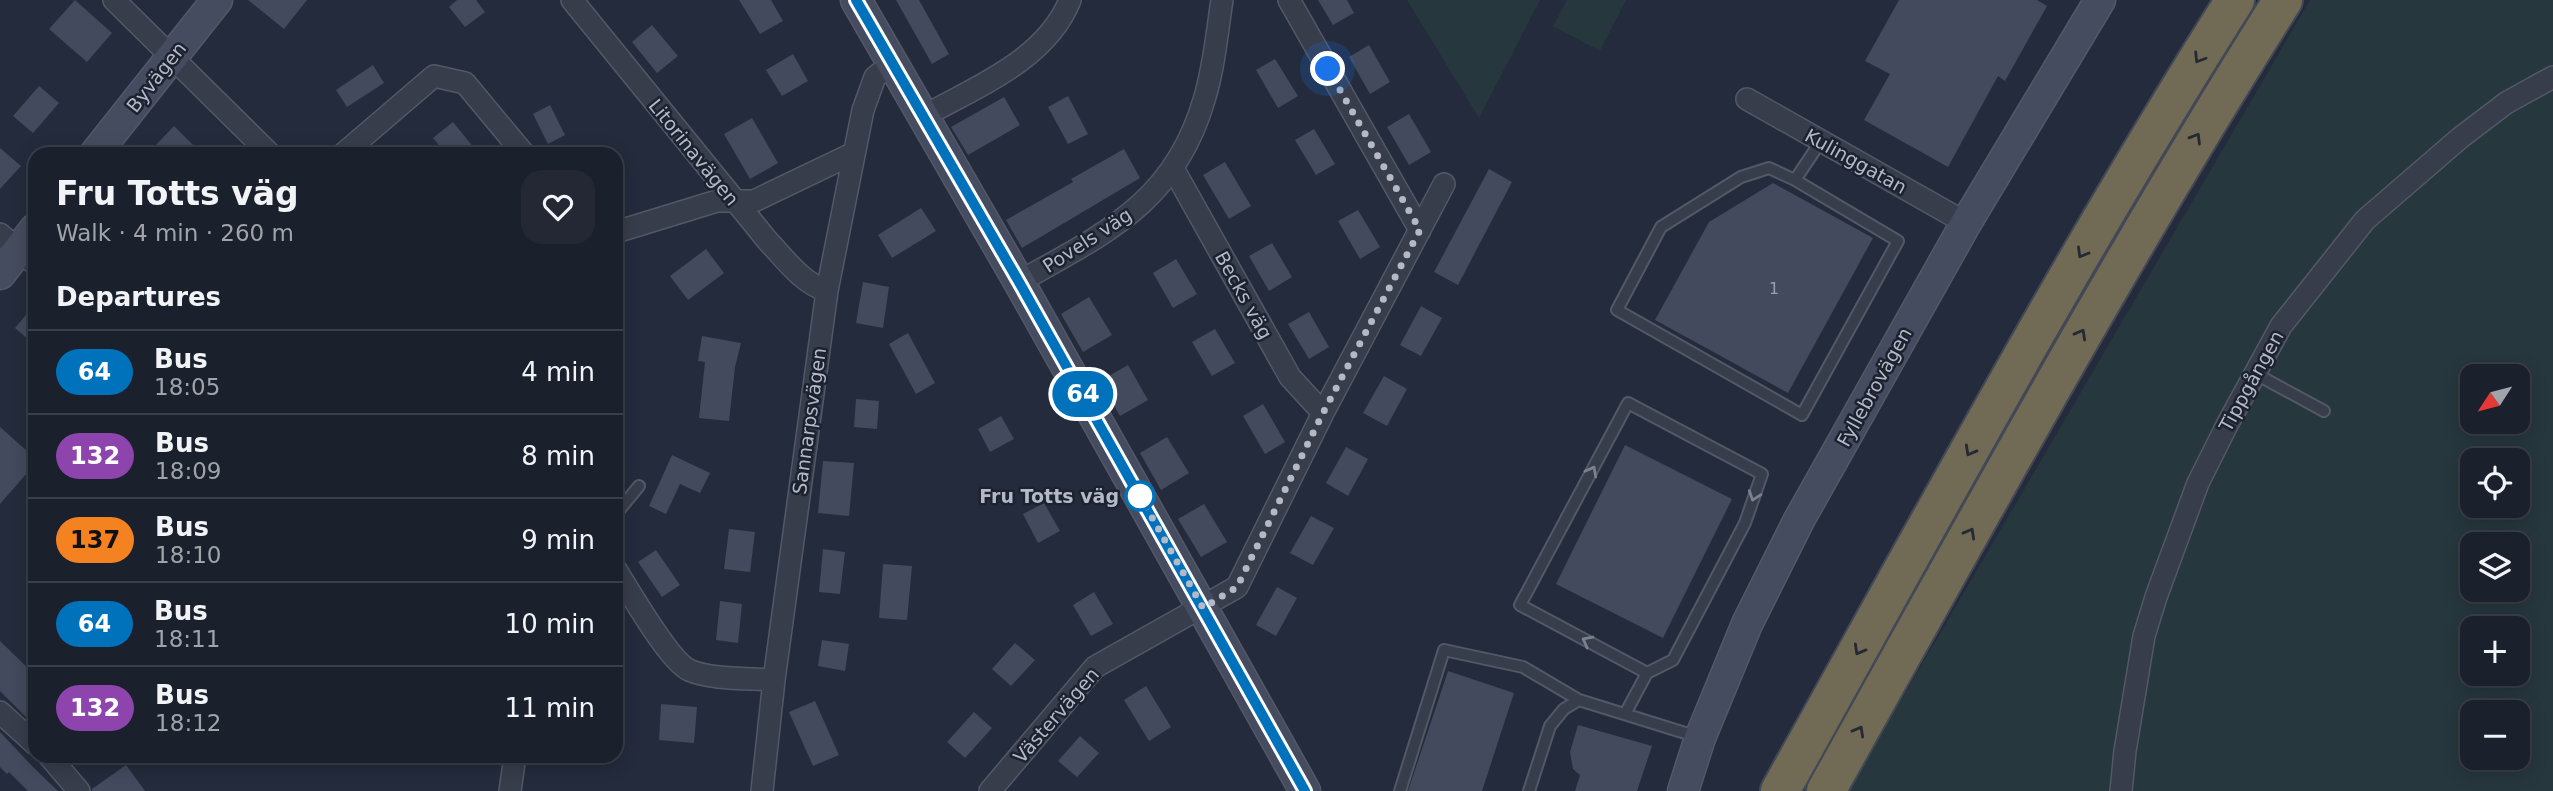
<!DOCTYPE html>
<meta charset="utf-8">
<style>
:root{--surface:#1b202d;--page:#242835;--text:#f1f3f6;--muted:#a0a3aa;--line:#393e49}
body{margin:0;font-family:"DejaVu Sans",sans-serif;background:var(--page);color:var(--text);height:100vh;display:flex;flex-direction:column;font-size:26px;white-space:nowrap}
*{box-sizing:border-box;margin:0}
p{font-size:23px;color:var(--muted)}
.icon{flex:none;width:38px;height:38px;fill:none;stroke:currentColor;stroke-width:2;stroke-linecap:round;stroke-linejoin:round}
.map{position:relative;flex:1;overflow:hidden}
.details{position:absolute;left:28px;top:147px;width:595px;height:616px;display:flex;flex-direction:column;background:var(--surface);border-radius:21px;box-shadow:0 4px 18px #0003,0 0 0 2px var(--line)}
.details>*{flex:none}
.badge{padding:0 14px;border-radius:23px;font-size:24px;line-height:46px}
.needle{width:46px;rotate:234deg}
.tools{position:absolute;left:2460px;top:364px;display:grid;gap:14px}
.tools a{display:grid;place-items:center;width:70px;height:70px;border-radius:14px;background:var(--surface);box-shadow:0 4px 18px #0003,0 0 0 2px var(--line);font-size:35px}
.you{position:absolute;width:35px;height:35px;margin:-18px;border:5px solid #fff;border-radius:50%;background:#1a73e8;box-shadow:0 0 0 10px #1a73e833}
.map>.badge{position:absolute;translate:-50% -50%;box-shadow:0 0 0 4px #fff}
h2{padding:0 28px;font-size:26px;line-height:63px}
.round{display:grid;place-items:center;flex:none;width:74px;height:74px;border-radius:21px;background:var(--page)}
.summary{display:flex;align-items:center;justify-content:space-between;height:119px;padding:0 28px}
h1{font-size:33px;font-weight:700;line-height:52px}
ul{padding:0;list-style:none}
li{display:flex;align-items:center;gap:21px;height:84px;padding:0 28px;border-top:2px solid var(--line)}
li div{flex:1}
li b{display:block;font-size:26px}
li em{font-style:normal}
li .badge{min-width:77px;font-weight:700;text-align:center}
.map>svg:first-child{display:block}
.green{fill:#26373d;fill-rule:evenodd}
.building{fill:#434a5d}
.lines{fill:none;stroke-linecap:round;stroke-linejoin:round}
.lane-casing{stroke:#535867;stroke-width:14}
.street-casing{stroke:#535867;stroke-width:24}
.secondary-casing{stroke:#535867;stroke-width:33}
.highway-casing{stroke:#434857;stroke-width:42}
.lane{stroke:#383d4c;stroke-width:10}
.street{stroke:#383d4c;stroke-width:21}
.secondary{stroke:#464c5f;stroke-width:30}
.highway{stroke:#716b55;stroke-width:38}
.oneway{stroke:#252935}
.oneway2{stroke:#7c8190}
.line-casing{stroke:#fff;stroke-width:16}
.line{stroke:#0072bc;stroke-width:10}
.walk{stroke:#b4b8c7;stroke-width:7;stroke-dasharray:0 12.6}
.stop-dot{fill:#fff;stroke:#0072bc;stroke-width:3.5}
.labels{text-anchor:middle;stroke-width:5;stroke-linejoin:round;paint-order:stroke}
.number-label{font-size:16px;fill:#989cac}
.street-label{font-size:19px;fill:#b4b8c7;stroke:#1d2231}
.stop-label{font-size:19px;font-weight:bold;fill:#b4b8c7;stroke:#1d2231;text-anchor:end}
</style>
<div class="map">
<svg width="2553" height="791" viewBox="0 0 2553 791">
<rect width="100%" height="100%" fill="#242b3c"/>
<path class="green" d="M1407,0H1540L1479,118Z
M1567,0H1626L1600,51L1553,26Z
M2310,0H2553V791H1848ZM2473,376H2518V422H2473ZM2473,460H2518V506H2473ZM2473,544H2518V590H2473ZM2473,628H2518V674H2473ZM2473,712H2518V758H2473Z"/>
<path class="building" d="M75,0L112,33L87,62L49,29Z
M248,0H307L284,29Z
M457,0H476L485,12L465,27L449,7Z
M739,0H771L783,21L760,34Z
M896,0H919L949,54L932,64Z
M1318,0H1347L1354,13L1333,25Z
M1899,0H2037L2047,6L2005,81L1998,76L1948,167L1864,120L1890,74L1865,61Z
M652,25L678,56L657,73L632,42Z
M1369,45L1390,82L1370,94L1349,57Z
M793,54L808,81L782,96L766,70Z
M1275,59L1298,96L1278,108L1256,70Z
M373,65L384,83L347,107L336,90Z
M39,86L59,103L33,133L13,116Z
M1068,96L1088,134L1068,144L1048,107Z
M1004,97L1020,125L968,155L951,127Z
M550,105L565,135L548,144L533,114Z
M1409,114L1431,152L1409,165L1387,127Z
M752,118L778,163L750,179L724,134Z
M453,122L479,154H446L433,138Z
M174,126L202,154H165L156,145Z
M1314,129L1335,164L1316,175L1295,140Z
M0,148L21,166L0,189Z
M1124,149L1140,178L1022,248L1006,220L1073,182L1071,179Z
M1225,162L1251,206L1229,219L1203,175Z
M1489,169L1512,182L1458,285L1434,272Z
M1773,183L1873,238L1788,393L1655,320L1709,222Z
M921,208L936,231L892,258L878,235Z
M1358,210L1380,247L1360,259L1338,221Z
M1272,243L1292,277L1269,291L1249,256Z
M706,249L724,273L688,300L670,276Z
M1176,259L1197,294L1173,308L1153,273Z
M863,282L889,287L883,328L856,323Z
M1089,297L1112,335L1083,352L1061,314Z
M35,304V345L15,328Z
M1421,306L1442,318L1421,356L1400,345Z
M1309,312L1329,347L1309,359L1288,324Z
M1215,329L1235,363L1212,376L1192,342Z
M908,333L935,383L916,394L889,344Z
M702,336L741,343L735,367L729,421L699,418L705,362L698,361Z
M1128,365L1148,400L1120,416L1100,381Z
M1384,376L1407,389L1387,426L1363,413Z
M856,399L879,401L877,429L854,427Z
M1263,404L1285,442L1265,454L1243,416Z
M1001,416L1014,439L990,452L978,429Z
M0,427L35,458V464L0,504Z
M1167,437L1189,473L1161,490L1140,453Z
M1625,445L1732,499L1663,638L1556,584Z
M1346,447L1368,459L1348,496L1326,483Z
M672,455L710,473L700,493L680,484L666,514L649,506Z
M823,461L854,463L849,516L818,513Z
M1044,503L1060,531L1038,543L1023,514Z
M1204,504L1227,542L1201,557L1178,519Z
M1311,516L1334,528L1313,565L1290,553Z
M729,529L755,532L750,572L724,569Z
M823,549L845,552L840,594L819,592Z
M656,550L680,585L662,597L638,562Z
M883,564L912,566L907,620L879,618Z
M1277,587L1297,598L1276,636L1256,625Z
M1094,592L1113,624L1091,636L1073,605Z
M720,601L742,604L738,643L716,640Z
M822,640L849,644L845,671L818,666Z
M0,641L35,675V726L0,691Z
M1015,643L1035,660L1011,686L992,669Z
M1448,671L1514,693L1482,791H1408Z
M1146,686L1171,727L1149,741L1124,700Z
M815,701L839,755L813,766L789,712Z
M661,704L697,707L694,743L659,740Z
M974,712L992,728L965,758L947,742Z
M1578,725L1652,746L1637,791H1575L1580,775L1573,769L1570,752Z
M0,732L34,768L58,791H28L9,772L7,774L0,767Z
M1080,736L1099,753L1077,777L1058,761Z
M126,765L145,791H92V789Z"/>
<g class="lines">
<defs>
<path id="lane" d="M1795,180L1898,241L1802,415L1617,310L1661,227L1741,177L1769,168L1795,180L1821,141
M2254,373L2324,411
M616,514L639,486
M1625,714L1647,673L1673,660L1745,523L1762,474L1628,403L1520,605L1647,673
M1400,791L1444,650L1523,667L1579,700
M1529,791L1550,726L1564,709L1579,700L1698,737"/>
<path id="street" d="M114,0L270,154
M572,0L767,240C785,259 802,283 827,291
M1289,0L1420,230
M1747,99L1966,223
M924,116C976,87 1046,60 1070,0
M343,154L434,76L465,83L524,154
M1174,170L1290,377L1323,413
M616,232L717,201H754L854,153
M0,234L35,264
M1019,282C1105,233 1174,203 1204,100C1214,68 1217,33 1222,0
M616,570C630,592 669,661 689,670C711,680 749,678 774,680
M0,712L35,744
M49,756L79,791
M510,791L515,756
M762,791L774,680L827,291L863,110L875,77L892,64
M990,791L1095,667L1237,587L1323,413L1444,184
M2121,791L2125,751L2144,636L2156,597L2198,483L2227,425L2281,326L2365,220L2460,138L2506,103L2553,77"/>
<path id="secondary" d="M856,0L1019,282L1305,791
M95,154L217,0
M0,274L35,229
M1683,791L1700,738L1747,624L1799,520L1966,223L2100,0"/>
<path id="highway" d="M1780,791C1928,526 2072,257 2235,0
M1826,791C1975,525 2120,258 2283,0"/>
</defs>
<use href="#lane" class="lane-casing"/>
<use href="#street" class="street-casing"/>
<use href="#secondary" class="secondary-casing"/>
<use href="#highway" class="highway-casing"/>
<use href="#lane" class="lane"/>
<use href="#street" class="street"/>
<use href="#secondary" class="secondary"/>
<use href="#highway" class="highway"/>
</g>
<defs><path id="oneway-chevron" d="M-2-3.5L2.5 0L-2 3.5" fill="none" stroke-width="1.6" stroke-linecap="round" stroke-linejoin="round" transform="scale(1.75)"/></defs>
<g class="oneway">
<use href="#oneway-chevron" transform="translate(2199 58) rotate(122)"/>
<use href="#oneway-chevron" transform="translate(2196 138) rotate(-59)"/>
<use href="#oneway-chevron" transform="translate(2082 253) rotate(120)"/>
<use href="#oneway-chevron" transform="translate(2081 334) rotate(-61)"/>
<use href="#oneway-chevron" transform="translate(1970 451) rotate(119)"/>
<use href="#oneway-chevron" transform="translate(1970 533) rotate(-61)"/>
<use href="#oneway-chevron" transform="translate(1859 650) rotate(119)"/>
<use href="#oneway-chevron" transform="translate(1859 731) rotate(-61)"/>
</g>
<g class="oneway2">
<use href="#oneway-chevron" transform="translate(1592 471) rotate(-62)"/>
<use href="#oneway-chevron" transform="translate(1754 496) rotate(109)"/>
<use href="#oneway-chevron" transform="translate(1587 641) rotate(-152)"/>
</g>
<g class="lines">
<defs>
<path id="line" d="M856,0L1019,282L1305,791"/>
</defs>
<use href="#line" class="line-casing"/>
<use href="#line" class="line"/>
<path class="walk" d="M1140,496L1203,608L1237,587L1323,413L1420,230L1328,69"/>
</g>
<circle class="stop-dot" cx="1140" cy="496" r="14"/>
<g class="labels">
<g class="number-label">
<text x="1774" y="294">1</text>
</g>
<g class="street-label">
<text transform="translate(156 77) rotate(-52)" y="7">Byvägen</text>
<text transform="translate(694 152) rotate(51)" y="7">Litorinavägen</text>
<text transform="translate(1856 161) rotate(29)" y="7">Kulinggatan</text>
<text transform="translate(1087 240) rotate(-33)" y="7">Povels väg</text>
<text transform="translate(1244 295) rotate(61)" y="7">Becks väg</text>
<text transform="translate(2251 381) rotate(-61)" y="7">Tippgången</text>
<text transform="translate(1874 387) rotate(-61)" y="7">Fyllebrovägen</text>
<text transform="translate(809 421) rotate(-82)" y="7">Sannarpsvägen</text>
<text transform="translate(1056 715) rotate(-49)" y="7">Västervägen</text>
</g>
<g class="stop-label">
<text x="1119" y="503">Fru Totts väg</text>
</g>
</g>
</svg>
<div class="tools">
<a><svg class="needle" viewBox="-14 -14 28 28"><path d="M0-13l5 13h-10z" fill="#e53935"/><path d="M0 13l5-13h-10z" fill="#a0a3aa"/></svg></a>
<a><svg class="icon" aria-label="locate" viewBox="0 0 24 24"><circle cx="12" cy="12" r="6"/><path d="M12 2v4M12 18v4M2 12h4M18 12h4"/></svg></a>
<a><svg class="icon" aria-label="layers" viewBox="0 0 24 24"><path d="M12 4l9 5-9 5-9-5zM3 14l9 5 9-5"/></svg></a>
<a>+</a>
<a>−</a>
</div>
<div class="you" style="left:1328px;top:69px"></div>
<b class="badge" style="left:1083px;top:394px;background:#0072bc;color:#fff">64</b>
<section class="details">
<div class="summary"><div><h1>Fru Totts väg</h1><p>Walk · 4 min · 260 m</p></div><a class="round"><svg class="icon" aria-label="heart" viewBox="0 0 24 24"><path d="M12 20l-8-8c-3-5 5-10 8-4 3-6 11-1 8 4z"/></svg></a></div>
<h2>Departures</h2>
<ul>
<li><span class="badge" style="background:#0072bc;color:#fff">64</span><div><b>Bus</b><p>18:05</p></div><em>4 min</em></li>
<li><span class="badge" style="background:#8e44ad;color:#fff">132</span><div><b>Bus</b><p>18:09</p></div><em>8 min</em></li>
<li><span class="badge" style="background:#f58220;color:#111">137</span><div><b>Bus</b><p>18:10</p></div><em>9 min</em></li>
<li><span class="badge" style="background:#0072bc;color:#fff">64</span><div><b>Bus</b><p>18:11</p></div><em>10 min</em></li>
<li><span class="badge" style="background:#8e44ad;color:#fff">132</span><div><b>Bus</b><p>18:12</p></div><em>11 min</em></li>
</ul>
</section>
</div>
